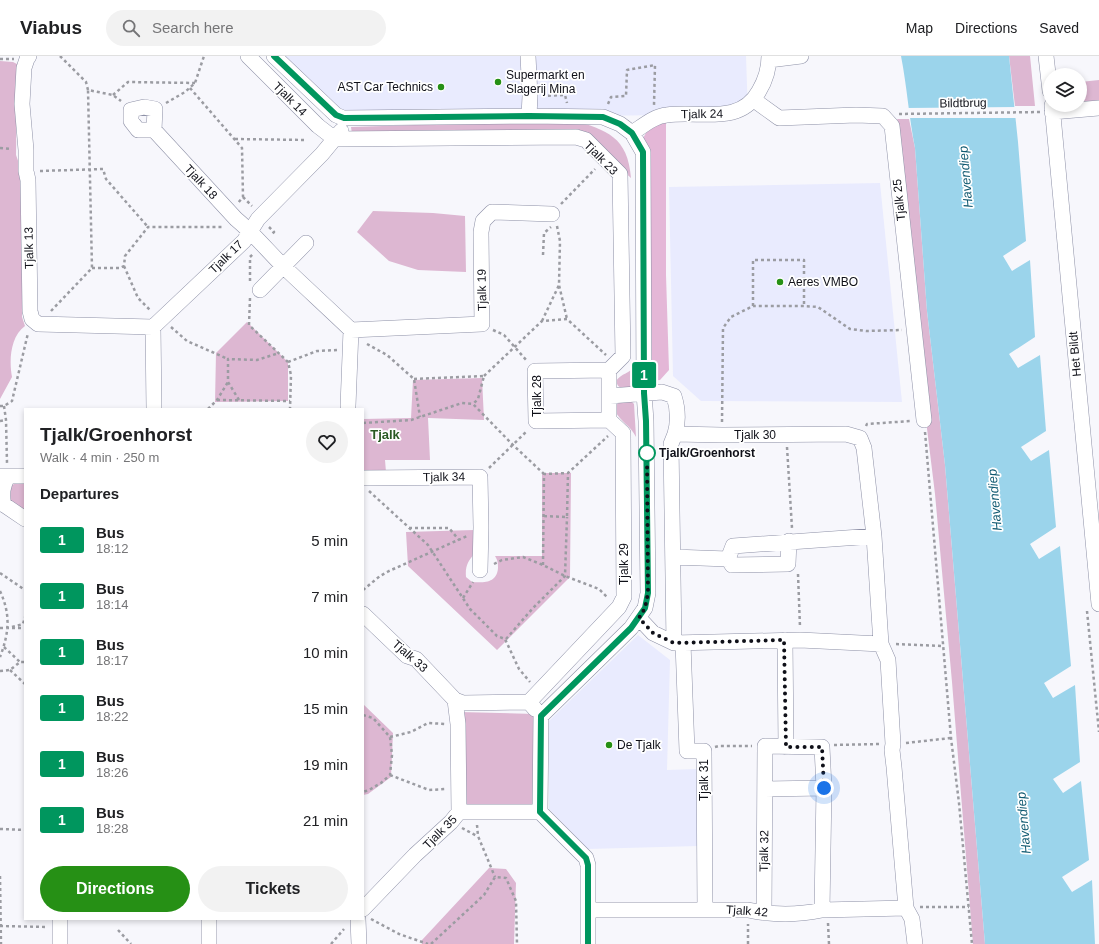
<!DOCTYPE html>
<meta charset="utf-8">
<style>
:root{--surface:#fff;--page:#f2f2f2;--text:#202124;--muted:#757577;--line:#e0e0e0;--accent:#269015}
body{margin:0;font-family:Helvetica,sans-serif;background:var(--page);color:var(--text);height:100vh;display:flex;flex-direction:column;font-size:15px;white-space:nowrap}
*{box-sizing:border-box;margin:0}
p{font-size:13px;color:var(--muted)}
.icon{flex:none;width:22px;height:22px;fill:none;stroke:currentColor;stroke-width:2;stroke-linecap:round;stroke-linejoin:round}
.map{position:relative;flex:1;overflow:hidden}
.sheet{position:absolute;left:24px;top:352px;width:340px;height:512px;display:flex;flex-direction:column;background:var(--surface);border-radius:0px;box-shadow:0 2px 6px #0003}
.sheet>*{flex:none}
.badge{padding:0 8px;border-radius:3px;font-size:14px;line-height:26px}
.tools{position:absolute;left:1043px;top:12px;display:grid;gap:8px}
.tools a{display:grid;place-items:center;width:44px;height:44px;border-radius:50%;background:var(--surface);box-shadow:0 2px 6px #0003;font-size:20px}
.you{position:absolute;width:20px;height:20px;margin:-10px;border:3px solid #fff;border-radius:50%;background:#1a73e8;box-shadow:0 0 0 6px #1a73e833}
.map>.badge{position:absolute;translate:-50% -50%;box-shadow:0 0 0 2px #fff}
h2{padding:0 16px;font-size:15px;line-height:36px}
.round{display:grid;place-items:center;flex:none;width:42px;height:42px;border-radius:21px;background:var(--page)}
.summary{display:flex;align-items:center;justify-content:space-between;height:68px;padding:0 16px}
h1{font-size:19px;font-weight:600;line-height:30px}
.action{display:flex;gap:8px;margin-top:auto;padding:8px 16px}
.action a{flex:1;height:46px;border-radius:24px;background:var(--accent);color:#fff;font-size:16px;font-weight:600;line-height:46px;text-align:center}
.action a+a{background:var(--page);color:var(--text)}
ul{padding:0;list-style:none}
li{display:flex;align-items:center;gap:12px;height:56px;padding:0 16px}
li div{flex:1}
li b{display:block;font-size:15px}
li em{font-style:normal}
li .badge{min-width:44px;font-weight:700;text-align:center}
header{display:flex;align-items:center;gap:24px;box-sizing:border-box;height:56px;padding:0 20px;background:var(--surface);border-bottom:1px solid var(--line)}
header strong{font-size:19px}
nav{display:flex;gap:22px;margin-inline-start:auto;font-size:14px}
.search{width:280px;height:36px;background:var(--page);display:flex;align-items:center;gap:10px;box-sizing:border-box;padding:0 14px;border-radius:22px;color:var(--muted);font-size:15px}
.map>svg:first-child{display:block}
.built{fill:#e9ebfe}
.green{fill:#ddb7d2}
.forest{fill:#e4b7d7}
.water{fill:#9bd4eb}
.pier{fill:#f7f7fc}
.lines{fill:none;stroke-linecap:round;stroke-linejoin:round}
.minor-casing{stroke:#8e91a7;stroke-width:16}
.path{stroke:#9b9ca2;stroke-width:2.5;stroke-dasharray:3 3;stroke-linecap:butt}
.minor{stroke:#fff;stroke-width:15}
.line-casing{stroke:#fff;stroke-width:9}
.line{stroke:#00965e;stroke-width:6}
.walk{stroke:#0f1018;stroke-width:4;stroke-dasharray:0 7.2}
.poi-dot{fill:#269015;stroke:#fff;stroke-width:1.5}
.stop-dot{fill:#fff;stroke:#00965e;stroke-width:2}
.labels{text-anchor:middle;stroke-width:3.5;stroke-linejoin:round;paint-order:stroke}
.poi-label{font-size:12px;fill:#0f1018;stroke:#fff;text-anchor:start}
.street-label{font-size:12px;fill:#0f1018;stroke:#fff}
.stop-label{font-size:12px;font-weight:bold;fill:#0f1018;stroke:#fff;text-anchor:start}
.water-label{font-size:13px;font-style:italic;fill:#105a71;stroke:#fff}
.neighbourhood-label{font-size:13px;font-weight:bold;fill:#2a5a23;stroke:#fff}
</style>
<header>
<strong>Viabus</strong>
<div class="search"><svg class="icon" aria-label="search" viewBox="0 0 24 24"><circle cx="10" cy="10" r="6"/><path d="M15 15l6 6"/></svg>Search here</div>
<nav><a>Map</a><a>Directions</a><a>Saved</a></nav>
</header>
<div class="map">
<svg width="1099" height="888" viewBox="0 0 1099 888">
<rect width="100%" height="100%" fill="#f7f7fc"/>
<path class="built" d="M280,0H746L748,58L341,63Z
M880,127L902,346L701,345L673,320L669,131Z
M638,579L670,604L667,714L697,713L698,790L588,793L549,753V665Z"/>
<path class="green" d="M1009,0H1030L1035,50H1015Z
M0,5L13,6L17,8L16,99L22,116V261L25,270C10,281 9,305 12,321L0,343Z
M1099,24V48L1080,49V26Z
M897,63H909L915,92L927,255L945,409L985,888H973L952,626L935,438L924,348L899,68Z
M572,64C607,74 628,81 631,122L578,73L352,78L351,71Z
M373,155L433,157L465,160L466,216L418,214L389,205L357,176Z
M247,266L288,306V345L215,346L216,297Z
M635,309V330L631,334C623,333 618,333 616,325C621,317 630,318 635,309Z
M482,322L484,364L428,362L430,404H385L386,416H363V363L411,362L413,324Z
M623,344H630L634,348L636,381C631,370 620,365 615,355L616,349Z
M542,417H571L570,521L497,594L408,510L406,476L474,474L475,497C468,505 465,510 466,521L472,526C484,527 497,527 498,512C498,507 498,505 495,500H542Z
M14,428H25V459L10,446L11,430Z
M363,648L393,677L391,721L368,738L363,739Z
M459,656L535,658L538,758L458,749Z
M489,812L506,813L516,827L514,888H422V884Z"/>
<path class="forest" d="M666,63V219L669,314L660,324L650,325L643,82L651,69Z"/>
<path class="water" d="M901,0H1009L1018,86L1026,185L1003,200L1012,215L1030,204L1035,281L1009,298L1018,312L1040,299L1046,375L1021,391L1031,405L1049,394L1056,471L1030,488L1039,503L1060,490L1071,610L1044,627L1053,642L1075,629L1080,706L1053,723L1063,737L1081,725L1089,804L1062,821L1072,836L1092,824L1095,888H985L945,409L927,255L915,92C909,62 907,31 901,0Z"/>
<path class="pier" d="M1017,51L1018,62H907L906,52Z"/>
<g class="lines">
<defs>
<path id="minor" d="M29,0L27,3L24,12L22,48L26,94V115L28,124L30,255L32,263L38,268L153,271
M248,0L318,70L335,83
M274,0L336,59L343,62L529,60L603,61L620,68L632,77L643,96L644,337L646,365L648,537L645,552L631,572L541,660L540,756
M528,0L530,40L529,60
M1046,0L1050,35
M769,4L801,0
M754,44L779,62L856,59L883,60L892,70L924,364
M1052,49L1099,548
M1052,56L1099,52
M154,74H138L131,65V54L144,51L155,53L154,74L236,163C253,177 267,194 283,210C305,231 328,252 351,274L348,350
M632,77C643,70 654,60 667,59C699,54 740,70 759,35C765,25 769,12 769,0
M335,83L576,81L586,84L620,118L623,300L609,314V364L623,377L624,541L619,551L529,646
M260,234L306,187
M351,274L482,268L481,176L483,165L492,156L552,158
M610,340L662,336L674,340C678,353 679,364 675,378
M154,353L153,271L244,185L258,163L322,98L341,75
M609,364L536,365L535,315L609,314
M0,420H25
M363,422L480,421L481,471L480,514
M0,446L25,463
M4,449C1,438 3,430 8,420
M673,501L728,503L732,509L788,508L789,485
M728,503L733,490L874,480
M363,558L407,600L416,603L455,644L463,647L529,646L535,653
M639,562L653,577L674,587L800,584L881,588L874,480L864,392L860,382L846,378L722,379L675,378L671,388L674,587
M785,584L786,691
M683,587L687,695H704L705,854
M881,588L888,604L893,688L892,694L894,711L906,852L912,863L915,888
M455,644L458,668L459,756
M765,733L824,732
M540,756L586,802L588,809V888
M363,853L415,799L451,766L459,756H540
M588,854H748C772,859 799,859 822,854L906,852
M764,857L765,690L822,691L824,732L822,854
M60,863V888
M209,863V888
M358,863L359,888"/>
</defs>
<use href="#minor" class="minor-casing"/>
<path class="path" d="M60,0L86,26L88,34L113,39L121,45
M0,3H14
M190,32L242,92L243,141L238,147
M113,39L128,26L195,27
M542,40L565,39L567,47
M166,47L185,36L195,27L204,0
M608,48L611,41L626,40L627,14L655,9L654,49
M899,58L1040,56
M235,83L307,84
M0,92L12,93
M40,115L103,113L106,123L148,171
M243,141L252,150
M561,148L595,113
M557,170L560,185L559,229L567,263
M269,171L274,176L271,179
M543,199L544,177L551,171
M124,210L138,242L151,255
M92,212H120L124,210L125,200L148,171H224
M250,225V201L254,197
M250,242L249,269L288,306L291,319L290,353
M753,250V204H804V250
M51,255L92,212L88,34
M542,265L559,229
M171,271L187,285L228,303
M493,274L504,279L527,305
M367,288L387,299L414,323L420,361
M288,306L317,295L338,294
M484,320L542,265L567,263L606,299
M414,323L484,320L478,343L473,348
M217,344L290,345
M239,344L228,326V303L257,304L279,297
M0,350H4L12,345L28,277
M4,350L6,364L7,407
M208,353L217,344L228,326
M0,365L6,364
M722,366L723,272L731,261L753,250H804L818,251L850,273L866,275L902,274
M363,367L411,364L462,347L473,348L513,389L544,418
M866,370L867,368L911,365
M925,376L951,682L959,747L972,888
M787,391L792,472
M489,412L527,375
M369,435L428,489L470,553L497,580L505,583L519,613L530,626
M544,460L567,461L568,417
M409,472H449L459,484
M494,508L502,504L523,501L543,509L565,520L599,533L608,542
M543,509L544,418L568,417L608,380
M0,517L25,534
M798,518L800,571
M363,534L380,520L389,515L467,480
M0,535C11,559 9,577 0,601
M463,542L473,526
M1087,555L1099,676
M12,571L23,568L25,561
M0,572H25
M506,583L533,552L565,520L567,461
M896,588L943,590
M4,591L20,606
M10,614L25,628
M0,615L10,614L20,606H25
M363,659L373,662L390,681L392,699L390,719L381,727L369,734L363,736
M390,681L411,676L428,667L445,668
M906,687L951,682
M834,689L879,688
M715,691L719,690H752
M390,719L429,734L446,733
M477,769L478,780L495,821
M462,772L477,780
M0,773L25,774
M0,820L1,888
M920,851H969
M371,863L399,878L428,888
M828,867L829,888
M0,870L48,871
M118,874L131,888
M331,888L344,873
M431,888L484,839L495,821L506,822L516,845L517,888
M748,888V868"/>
<use href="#minor" class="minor"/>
</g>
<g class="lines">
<defs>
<path id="line" d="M274,0L336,59L344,62L529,60L603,61L620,68L632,77L643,96L644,337L646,365L648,537L645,552L631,572L541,660L540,756L586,802L588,809V888"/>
</defs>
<use href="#line" class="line-casing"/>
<use href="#line" class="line"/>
<path class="walk" d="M647,397L648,537L645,552L639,562L653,577L674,587L784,584L786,691H822L824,732"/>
</g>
<g class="poi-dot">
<circle cx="498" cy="26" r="4"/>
<circle cx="441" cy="31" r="4"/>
<circle cx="780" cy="226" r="4"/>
<circle cx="609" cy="689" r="4"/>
</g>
<circle class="stop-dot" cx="647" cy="397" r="8"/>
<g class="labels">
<g class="poi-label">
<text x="506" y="23">Supermarkt en<tspan x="506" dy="14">Slagerij Mina</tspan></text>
<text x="433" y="35" text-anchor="end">AST Car Technics</text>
<text x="788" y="230">Aeres VMBO</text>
<text x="617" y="693">De Tjalk</text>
</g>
<g class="street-label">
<text transform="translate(290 43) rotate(45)" y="4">Tjalk 14</text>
<text transform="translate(963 47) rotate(-1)" y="4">Bildtbrug</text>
<text transform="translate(702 58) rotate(-1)" y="4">Tjalk 24</text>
<text transform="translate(601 102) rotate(45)" y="4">Tjalk 23</text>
<text transform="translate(201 126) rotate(47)" y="4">Tjalk 18</text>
<text transform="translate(899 144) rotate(-96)" y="4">Tjalk 25</text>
<text transform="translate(29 192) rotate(-91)" y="4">Tjalk 13</text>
<text transform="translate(226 201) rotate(-44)" y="4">Tjalk 17</text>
<text transform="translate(482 234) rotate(-91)" y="4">Tjalk 19</text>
<text transform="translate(1075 298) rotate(-95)" y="4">Het Bildt</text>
<text transform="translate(537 340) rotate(-90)" y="4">Tjalk 28</text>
<text x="755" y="383">Tjalk 30</text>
<text transform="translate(444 421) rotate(-1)" y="4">Tjalk 34</text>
<text transform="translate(624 508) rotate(-90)" y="4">Tjalk 29</text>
<text transform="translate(410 600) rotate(41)" y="4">Tjalk 33</text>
<text transform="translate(704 724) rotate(-90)" y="4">Tjalk 31</text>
<text transform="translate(440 776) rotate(-45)" y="4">Tjalk 35</text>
<text transform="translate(764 795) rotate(-89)" y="4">Tjalk 32</text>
<text transform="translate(747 855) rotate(4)" y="4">Tjalk 42</text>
</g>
<g class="stop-label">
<text x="659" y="401">Tjalk/Groenhorst</text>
</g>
<g class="water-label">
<text transform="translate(965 121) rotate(-95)" y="5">Havendiep</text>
<text transform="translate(994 444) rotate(-95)" y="5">Havendiep</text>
<text transform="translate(1023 767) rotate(-95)" y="5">Havendiep</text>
</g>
<g class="neighbourhood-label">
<text x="385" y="383">Tjalk</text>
</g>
</g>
</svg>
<div class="tools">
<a><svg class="icon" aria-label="layers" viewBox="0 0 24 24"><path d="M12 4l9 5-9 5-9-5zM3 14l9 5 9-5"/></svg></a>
</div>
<div class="you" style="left:824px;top:732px"></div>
<b class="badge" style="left:644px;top:319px;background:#00965e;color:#fff">1</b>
<section class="sheet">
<div class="summary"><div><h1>Tjalk/Groenhorst</h1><p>Walk · 4 min · 250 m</p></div><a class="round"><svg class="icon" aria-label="heart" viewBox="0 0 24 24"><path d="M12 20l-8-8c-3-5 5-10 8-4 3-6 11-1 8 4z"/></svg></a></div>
<h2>Departures</h2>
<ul>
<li><span class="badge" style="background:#00965e;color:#fff">1</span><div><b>Bus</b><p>18:12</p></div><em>5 min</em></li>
<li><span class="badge" style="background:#00965e;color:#fff">1</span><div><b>Bus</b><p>18:14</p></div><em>7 min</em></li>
<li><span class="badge" style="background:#00965e;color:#fff">1</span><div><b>Bus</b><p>18:17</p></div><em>10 min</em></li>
<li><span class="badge" style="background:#00965e;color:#fff">1</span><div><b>Bus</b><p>18:22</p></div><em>15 min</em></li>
<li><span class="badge" style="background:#00965e;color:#fff">1</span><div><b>Bus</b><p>18:26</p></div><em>19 min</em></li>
<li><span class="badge" style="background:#00965e;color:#fff">1</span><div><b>Bus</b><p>18:28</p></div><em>21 min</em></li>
</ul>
<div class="action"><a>Directions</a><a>Tickets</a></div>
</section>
</div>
